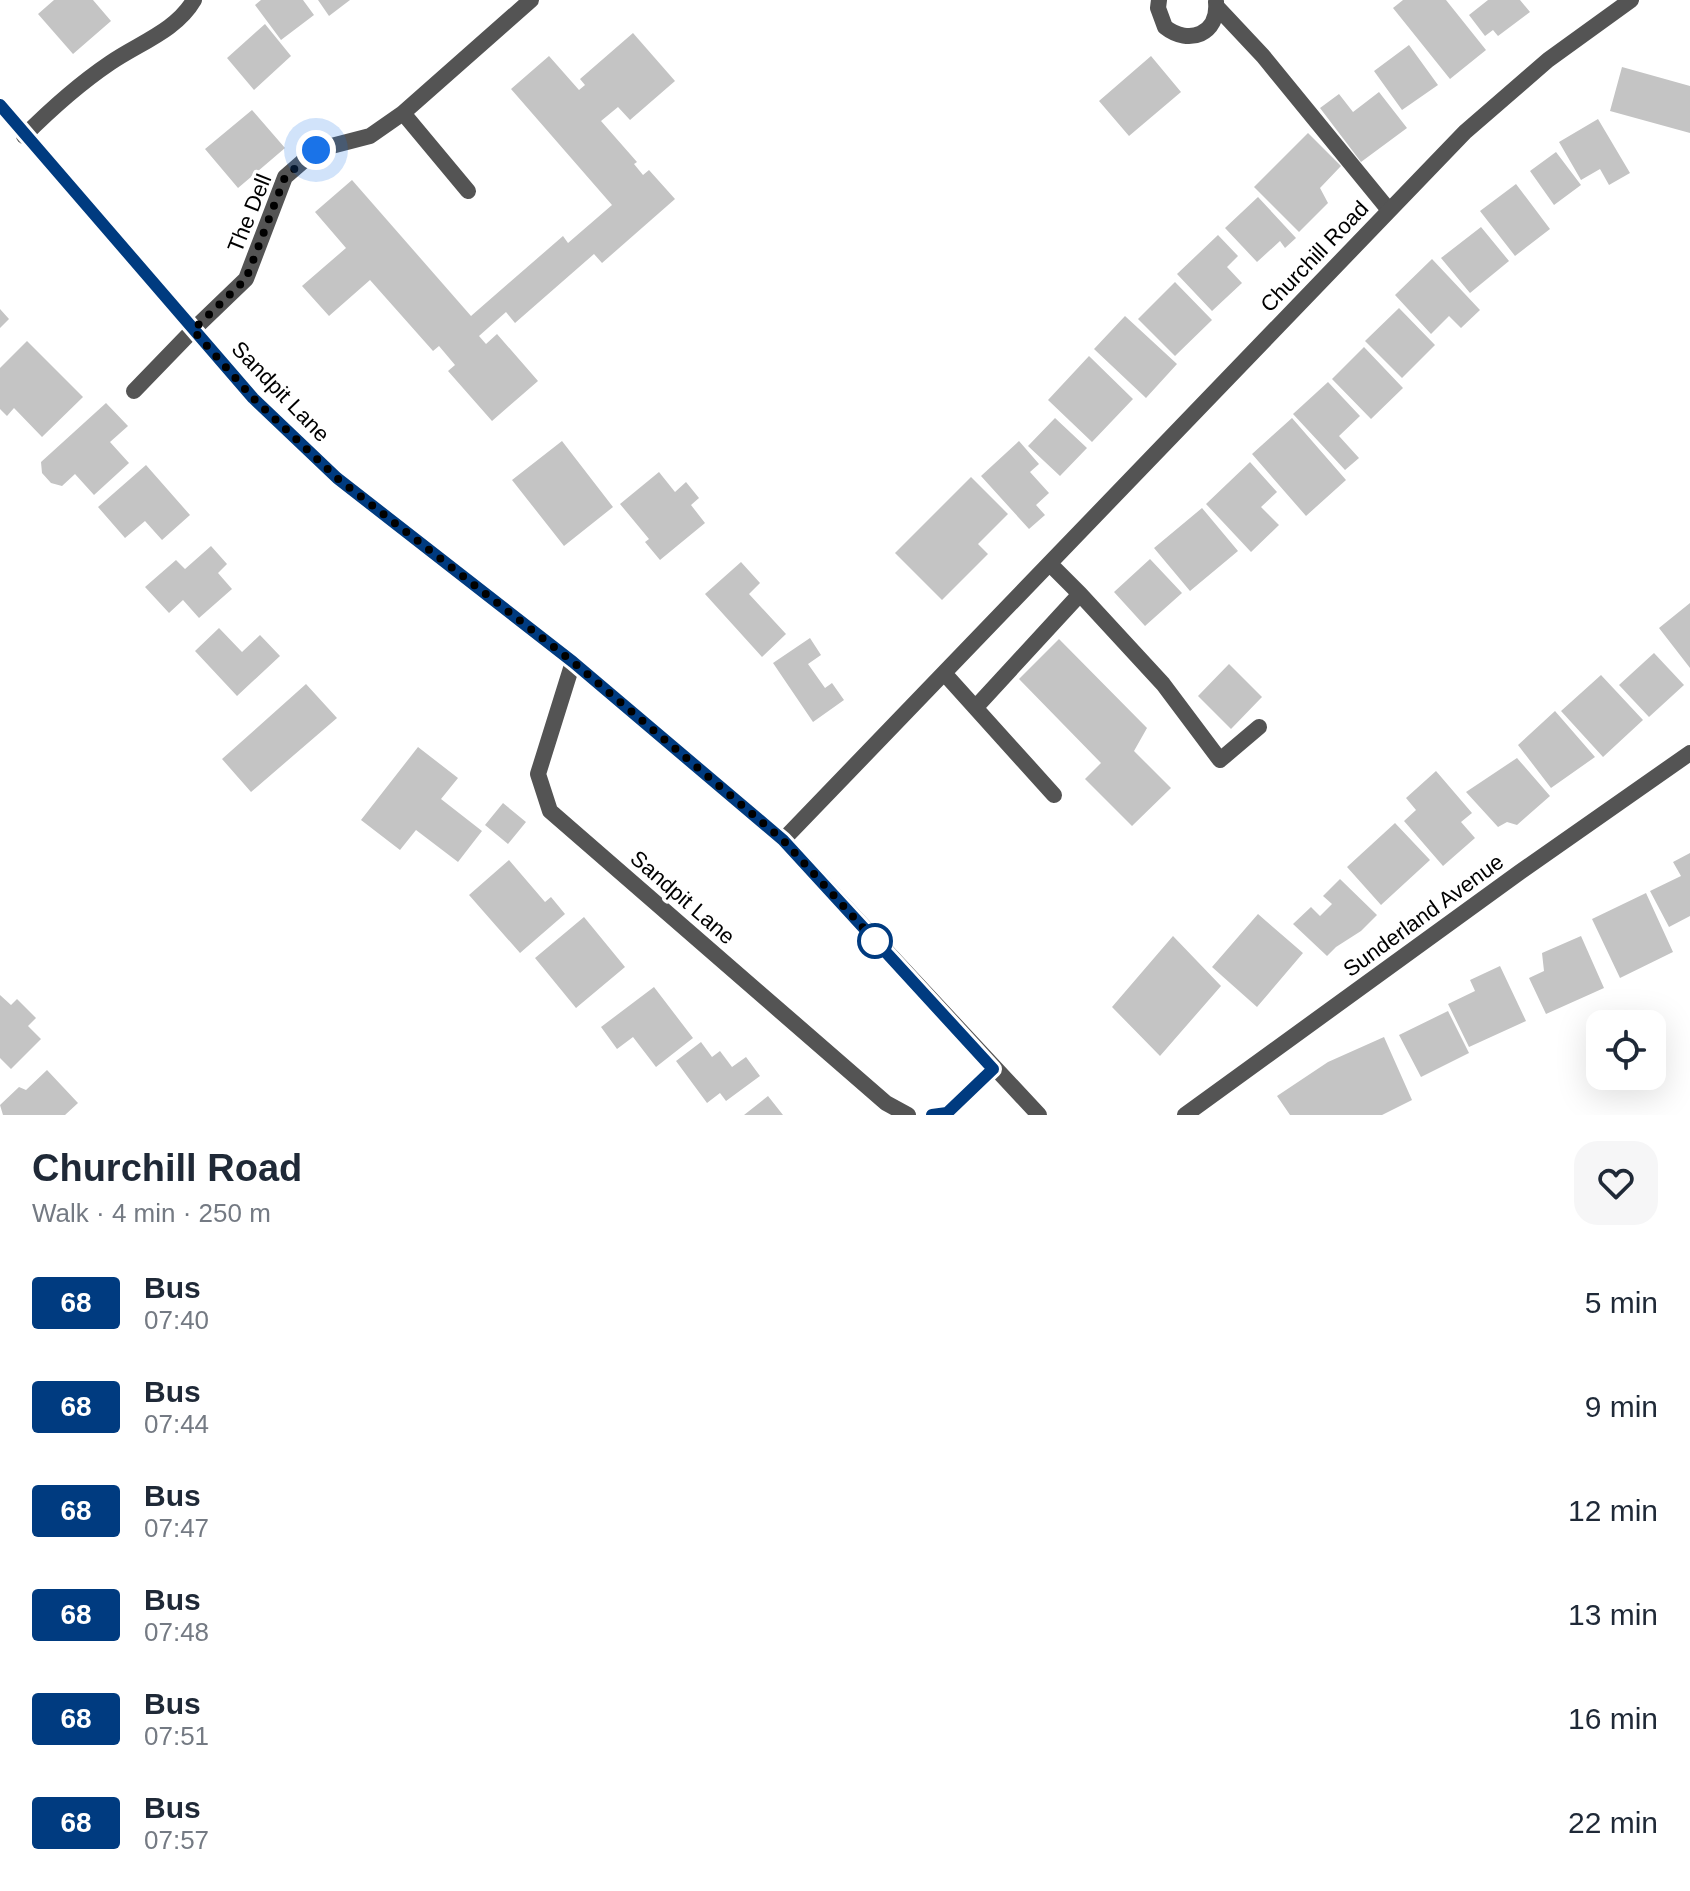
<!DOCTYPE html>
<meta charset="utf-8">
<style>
:root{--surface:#fff;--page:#f6f6f7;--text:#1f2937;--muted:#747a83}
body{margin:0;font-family:Helvetica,sans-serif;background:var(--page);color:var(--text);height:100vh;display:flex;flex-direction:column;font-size:30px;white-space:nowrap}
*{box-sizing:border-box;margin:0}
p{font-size:26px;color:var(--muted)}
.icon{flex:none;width:44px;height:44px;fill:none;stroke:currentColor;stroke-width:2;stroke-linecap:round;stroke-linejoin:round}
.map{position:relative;height:1115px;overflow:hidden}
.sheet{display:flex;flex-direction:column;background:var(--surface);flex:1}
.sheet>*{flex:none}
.badge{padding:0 16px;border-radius:6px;font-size:28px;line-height:52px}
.controls{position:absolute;left:1586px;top:1010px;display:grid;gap:16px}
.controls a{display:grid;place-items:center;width:80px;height:80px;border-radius:16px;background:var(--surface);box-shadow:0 8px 32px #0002;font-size:40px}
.you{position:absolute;width:40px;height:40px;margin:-20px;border:6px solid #fff;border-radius:50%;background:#1a73e8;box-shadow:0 0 0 12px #1a73e833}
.map>.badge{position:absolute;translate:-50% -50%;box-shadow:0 0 0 4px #fff}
.round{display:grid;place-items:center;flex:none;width:84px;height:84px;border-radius:24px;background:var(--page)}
.overview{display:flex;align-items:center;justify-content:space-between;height:136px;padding:0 32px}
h1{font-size:38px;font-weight:700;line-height:60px}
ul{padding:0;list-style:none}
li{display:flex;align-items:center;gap:24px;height:104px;padding:0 32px}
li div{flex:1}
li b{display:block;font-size:30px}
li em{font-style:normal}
li .badge{min-width:88px;font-weight:700;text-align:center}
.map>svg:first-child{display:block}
.building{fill:#c4c4c4}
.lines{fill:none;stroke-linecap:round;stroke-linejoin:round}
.service{stroke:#545454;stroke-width:16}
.minor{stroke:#545454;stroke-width:16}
.tertiary{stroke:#545454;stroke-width:16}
.line-casing{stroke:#fff;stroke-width:18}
.line{stroke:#003b80;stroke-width:12}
.walk{stroke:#000;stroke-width:8;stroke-dasharray:0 14.4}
.stop-dot{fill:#fff;stroke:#003b80;stroke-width:4}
.labels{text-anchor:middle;stroke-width:7;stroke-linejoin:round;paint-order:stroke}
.street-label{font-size:22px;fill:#000;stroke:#fff}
</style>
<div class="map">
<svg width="1690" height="1115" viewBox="0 0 1690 1115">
<rect width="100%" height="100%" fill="#fff"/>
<path class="building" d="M54,0H93L111,21L73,54L38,14Z
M261,0H303L314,15L281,40L255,5Z
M318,0H350L329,16Z
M1403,0H1446L1486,50L1450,79L1393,8Z
M1488,0H1520L1530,12L1498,36L1493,30L1485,36L1469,15Z
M265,24L291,56L254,90L227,58Z
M633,33L675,81L630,120L618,107L601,121L637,162L634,164L643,175L649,170L675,199L602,263L594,254L515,323L506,312L479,336L486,344L497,334L538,381L492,421L448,371L455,365L439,346L433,351L370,280L329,316L302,286L346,248L315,212L352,180L471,316L563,236L568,243L612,205L511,89L549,56L579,90L585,85L580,79Z
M1409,45L1438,85L1402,110L1374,71Z
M1151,56L1181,92L1129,136L1099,101Z
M1622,67L1690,86V133L1610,111Z
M1379,92L1407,128L1361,162L1320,108L1339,94L1353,112Z
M252,110L285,148L238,188L205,149Z
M1598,119L1630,173L1609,185L1600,169L1581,180L1559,142Z
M1308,133L1341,166L1320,188L1328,203L1299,232L1254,187Z
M1556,152L1581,185L1554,205L1530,171Z
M1516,184L1550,229L1515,256L1480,211Z
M1258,197L1296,238L1285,248L1280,241L1257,262L1225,228Z
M1481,227L1509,261L1470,293L1441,258Z
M1218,235L1238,256L1227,267L1242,283L1212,311L1177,274Z
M1432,259L1480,310L1461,328L1449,316L1431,334L1395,295Z
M1175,282L1212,320L1175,356L1138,319Z
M1399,308L1435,345L1402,378L1365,341Z
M0,309L9,319L0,328Z
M1125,316L1177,364L1146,398L1094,349Z
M27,341L83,397L42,437L14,408L7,416L0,409V368Z
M1364,347L1403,388L1371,419L1332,379Z
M1089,356L1133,399L1092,442L1048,400Z
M1328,382L1360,416L1339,436L1359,458L1345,470L1293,414Z
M106,403L128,426L110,442L129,463L94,495L75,474L62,486L51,483L42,473L41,462Z
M1055,418L1087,448L1060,476L1028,446Z
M1292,418L1346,480L1306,516L1252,454Z
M562,441L613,507L564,546L512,480Z
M1019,441L1039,464L1030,472L1049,493L1036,505L1045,515L1029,529L981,476Z
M1250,462L1277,492L1261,507L1279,525L1251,552L1206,504Z
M146,465L190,515L162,540L145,521L125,538L98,507Z
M659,472L675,492L686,482L699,498L691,505L705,523L660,560L645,542L649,539L620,504Z
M971,477L1008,514L978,544L988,554L942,600L895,553Z
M1202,508L1238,551L1190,591L1154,548Z
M211,546L227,564L218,573L232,589L199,618L183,600L169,613L145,587L176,560L185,569Z
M1150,559L1182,593L1145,626L1114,592Z
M741,562L760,583L749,594L786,634L762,657L705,594Z
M1690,603V668L1659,628Z
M219,628L242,652L260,635L280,656L237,696L195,651Z
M810,638L821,655L808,664L825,688L832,683L844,700L813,722L773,663Z
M1059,639L1147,728L1134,751L1171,788L1132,826L1085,779L1101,763L1019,679Z
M1654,653L1684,685L1649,717L1619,685Z
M1229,664L1262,697L1231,729L1198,696Z
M1601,675L1643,720L1603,757L1561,711Z
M306,684L337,718L251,792L222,759Z
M1555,711L1595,757L1551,788L1518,745Z
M418,747L458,778L441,799L482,831L458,862L416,830L400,850L361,820Z
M1517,758L1550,796L1517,825L1507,822L1498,827L1466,792Z
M1436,771L1472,813L1461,822L1475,838L1443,866L1404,821L1416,810L1406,798Z
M503,803L526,822L508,844L485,825Z
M1395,823L1430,860L1381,905L1347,867Z
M1690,853V916L1669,927L1650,891L1681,876L1673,862Z
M509,860L545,902L551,897L565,914L520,953L469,895Z
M1340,879L1377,915L1361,931L1336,947L1327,956L1293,924L1311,907L1320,916L1332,904L1323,896Z
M1646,893L1673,952L1620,978L1592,919Z
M1258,914L1303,953L1257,1007L1212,967Z
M584,917L625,967L576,1008L535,958Z
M1173,936L1221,986L1160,1056L1112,1007Z
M1581,936L1604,988L1546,1014L1529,978L1544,971L1542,953Z
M1500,966L1526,1021L1469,1047L1448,1004L1475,991L1470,980Z
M654,987L693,1038L656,1067L633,1037L617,1049L601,1027Z
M0,995L11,1005L17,999L36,1018L28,1026L41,1039L11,1069L0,1058Z
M1448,1011L1469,1053L1421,1077L1399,1035Z
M1384,1037L1412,1100L1382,1115H1290L1277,1096L1328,1062Z
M701,1042L712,1057L720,1051L732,1067L746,1057L760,1076L726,1101L720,1093L707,1103L676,1061Z
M47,1070L78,1103L65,1115H3L0,1105L19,1087L26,1090Z
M768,1096L783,1115H744Z"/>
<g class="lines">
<path class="service" d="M1159,0L1158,8L1165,27C1189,46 1219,34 1216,2
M1217,7L1263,56L1388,209
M134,391L193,330"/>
<path class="minor" d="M403,113L468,191
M24,136C51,109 79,84 110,63C139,43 176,31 194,0
M193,330L246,279L285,177L316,150L370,136L403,113L531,0
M1051,565L1080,594
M573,662L538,774L550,811L886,1103L908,1115
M944,673L1054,795
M976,707L1080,594L1163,684L1220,760L1259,727
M783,840L1465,132L1548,60L1631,0
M932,1115L947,1113L993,1069
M1185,1115L1520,872L1690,753"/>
<path class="tertiary" d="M0,105L253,398L337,478L573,662L783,840L1039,1115"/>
</g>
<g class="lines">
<defs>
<path id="line" d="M0,105L253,398L337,478L573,662L783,840L993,1069L947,1113L932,1115"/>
</defs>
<use href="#line" class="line-casing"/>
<use href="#line" class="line"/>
<path class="walk" d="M316,150L285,177L246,279L193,330L253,398L337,478L573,662L783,840L879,945L875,941"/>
</g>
<circle class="stop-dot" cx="875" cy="941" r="16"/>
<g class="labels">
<g class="street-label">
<text transform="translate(249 213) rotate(-68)" y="8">The Dell</text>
<text transform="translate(1314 256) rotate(-46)" y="8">Churchill Road</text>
<text transform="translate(281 391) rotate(46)" y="8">Sandpit Lane</text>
<text transform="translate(683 897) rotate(41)" y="8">Sandpit Lane</text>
<text transform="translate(1423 915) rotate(-36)" y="8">Sunderland Avenue</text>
</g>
</g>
</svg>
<div class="controls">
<a><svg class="icon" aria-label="locate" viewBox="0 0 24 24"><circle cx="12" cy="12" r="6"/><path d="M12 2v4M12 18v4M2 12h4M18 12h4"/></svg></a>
</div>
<div class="you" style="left:316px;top:150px"></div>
</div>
<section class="sheet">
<div class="overview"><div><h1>Churchill Road</h1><p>Walk · 4 min · 250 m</p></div><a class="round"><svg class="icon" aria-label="heart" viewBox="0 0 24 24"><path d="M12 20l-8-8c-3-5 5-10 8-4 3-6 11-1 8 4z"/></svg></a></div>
<ul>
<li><span class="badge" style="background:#003b80;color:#fff">68</span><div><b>Bus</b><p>07:40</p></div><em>5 min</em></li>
<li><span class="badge" style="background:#003b80;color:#fff">68</span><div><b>Bus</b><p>07:44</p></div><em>9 min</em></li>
<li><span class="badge" style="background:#003b80;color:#fff">68</span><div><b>Bus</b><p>07:47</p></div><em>12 min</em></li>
<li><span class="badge" style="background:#003b80;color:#fff">68</span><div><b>Bus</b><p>07:48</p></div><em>13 min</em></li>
<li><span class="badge" style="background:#003b80;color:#fff">68</span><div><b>Bus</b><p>07:51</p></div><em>16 min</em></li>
<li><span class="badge" style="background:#003b80;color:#fff">68</span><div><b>Bus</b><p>07:57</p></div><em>22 min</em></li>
</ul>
</section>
